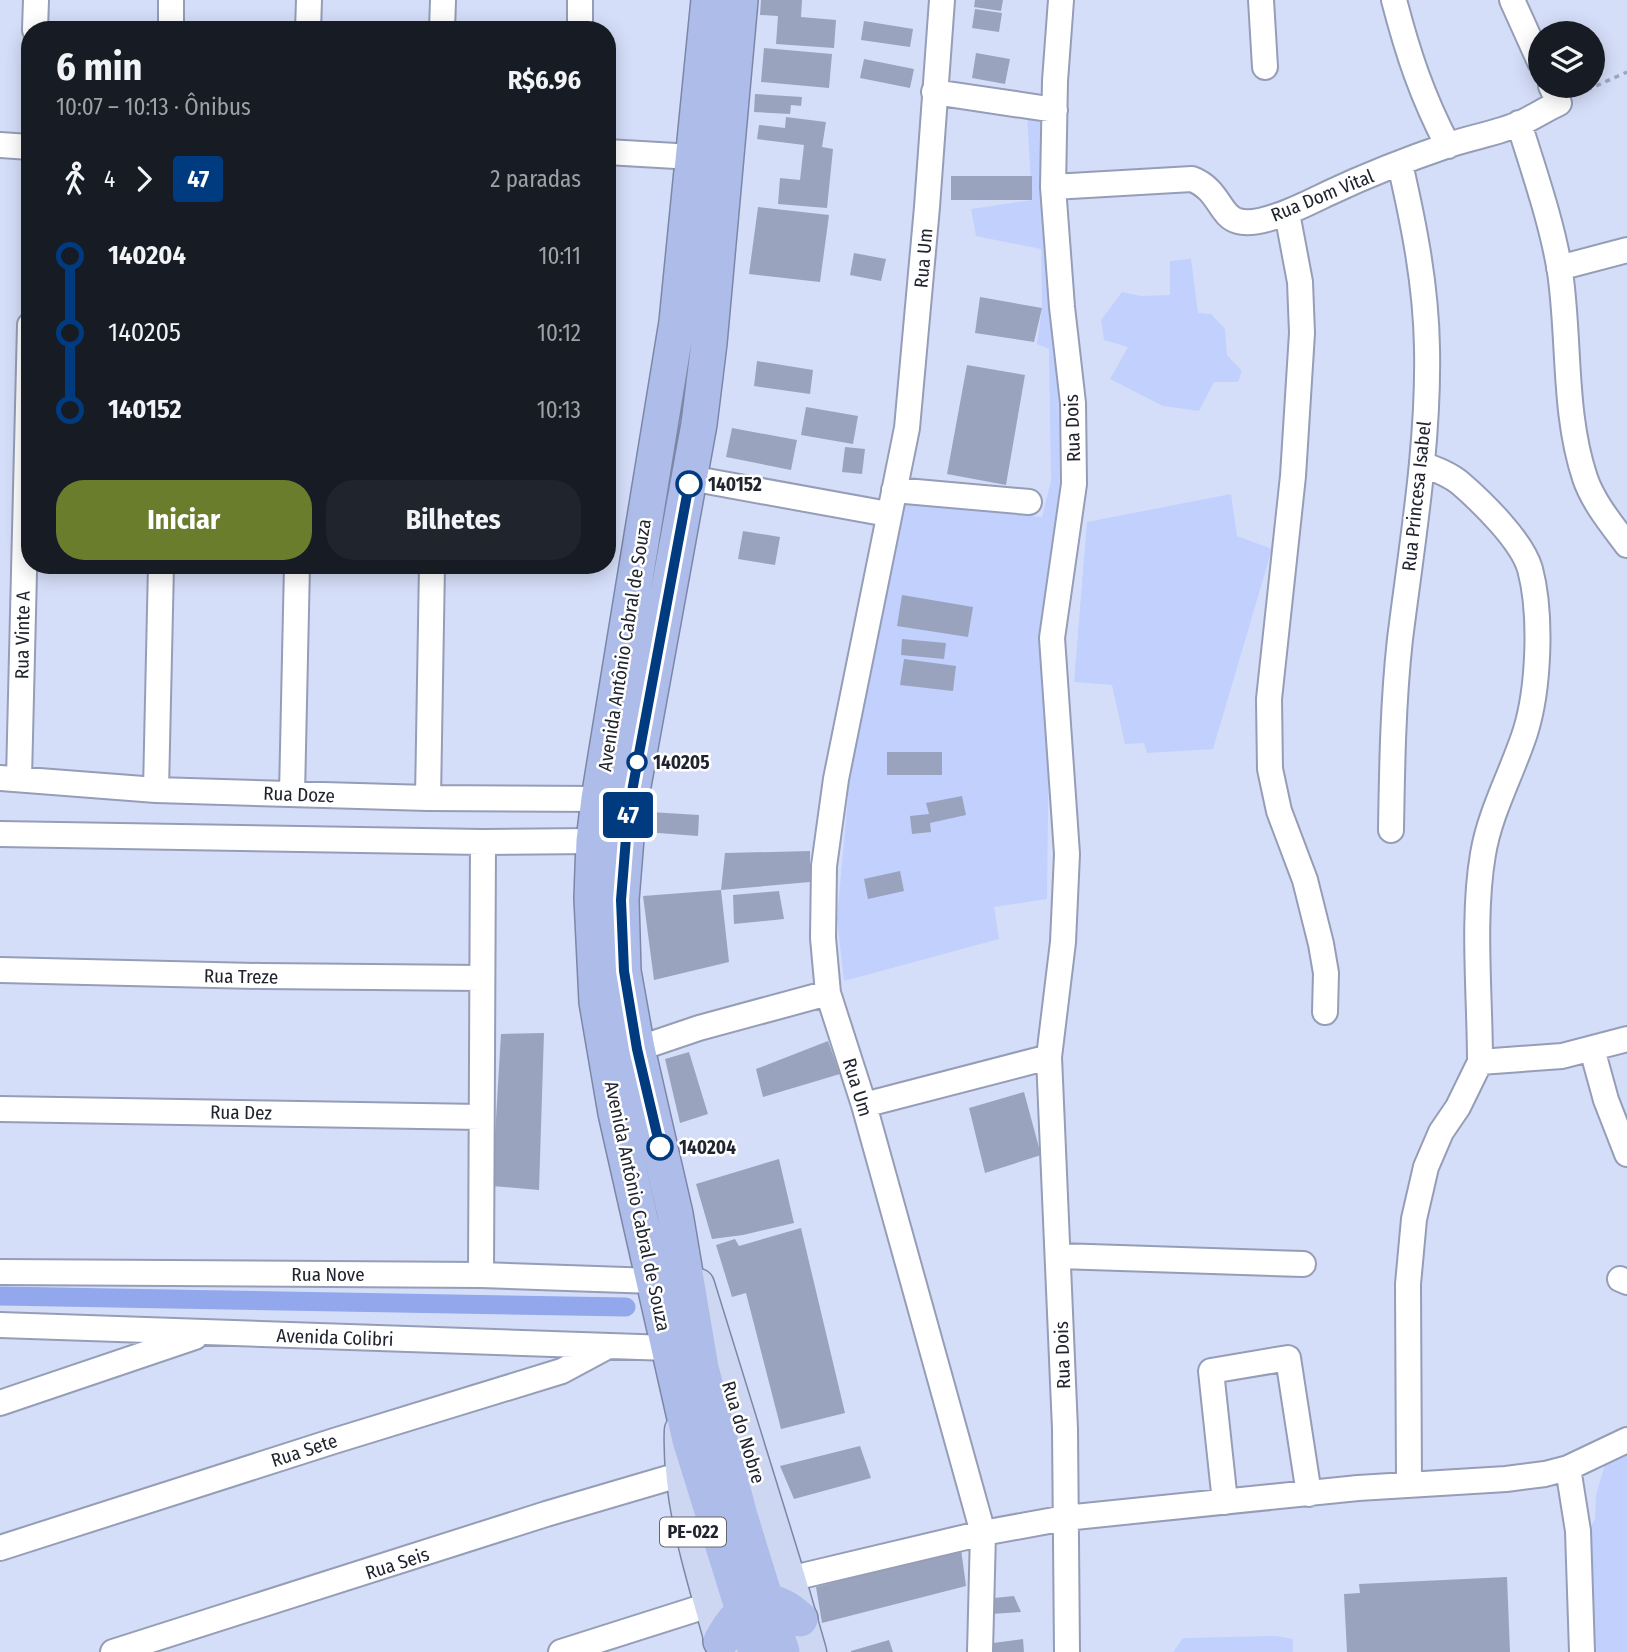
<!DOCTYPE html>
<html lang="pt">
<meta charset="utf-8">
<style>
:root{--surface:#171b24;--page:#20242c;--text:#f1f3f6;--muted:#9ea1a6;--accent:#6a7d2d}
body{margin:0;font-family:"Fira Sans Condensed",sans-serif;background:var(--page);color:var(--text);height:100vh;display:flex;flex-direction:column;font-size:26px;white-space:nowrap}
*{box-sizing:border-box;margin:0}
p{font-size:23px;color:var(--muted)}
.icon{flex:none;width:38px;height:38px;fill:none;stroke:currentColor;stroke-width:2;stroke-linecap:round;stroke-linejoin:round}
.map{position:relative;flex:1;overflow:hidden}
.side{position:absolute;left:21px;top:21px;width:595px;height:553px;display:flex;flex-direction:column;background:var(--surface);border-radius:28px;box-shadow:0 4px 18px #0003}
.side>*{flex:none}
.badge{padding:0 14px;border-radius:5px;font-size:24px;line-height:46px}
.controls{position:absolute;left:1528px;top:21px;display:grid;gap:14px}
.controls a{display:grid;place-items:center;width:77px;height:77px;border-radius:50%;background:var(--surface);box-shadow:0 4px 18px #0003;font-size:35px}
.map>.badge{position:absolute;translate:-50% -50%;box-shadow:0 0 0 4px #fff}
.legs{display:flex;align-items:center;gap:10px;height:77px;padding:0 35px;font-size:23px}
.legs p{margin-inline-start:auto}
.head{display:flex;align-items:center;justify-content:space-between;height:119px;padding:0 35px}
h1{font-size:38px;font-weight:700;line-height:52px}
.cta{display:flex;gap:14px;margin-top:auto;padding:14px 35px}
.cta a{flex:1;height:80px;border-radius:28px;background:var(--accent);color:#fff;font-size:28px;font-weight:700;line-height:80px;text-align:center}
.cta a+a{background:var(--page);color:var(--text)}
ul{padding:0 35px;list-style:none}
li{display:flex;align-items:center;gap:24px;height:77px;font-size:26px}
li i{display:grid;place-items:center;width:10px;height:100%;margin:0 9px;background:currentColor}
li i::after{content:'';width:18px;height:18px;margin:-9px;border:5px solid;border-radius:50%;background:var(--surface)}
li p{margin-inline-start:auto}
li:first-child i{background:linear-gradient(#0000 50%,currentColor 0)}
li:last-child i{background:linear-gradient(currentColor 50%,#0000 0)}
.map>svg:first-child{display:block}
.green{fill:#c1d0fd}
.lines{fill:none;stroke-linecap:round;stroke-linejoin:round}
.canal{stroke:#93a7ec;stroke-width:19}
.building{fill:#9aa3bd}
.minor-casing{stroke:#959db7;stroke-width:28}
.major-casing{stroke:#7c87a8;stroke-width:35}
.highway-casing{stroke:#7c87a8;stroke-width:38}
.path{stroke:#9fa6bc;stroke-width:3.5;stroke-dasharray:5 5;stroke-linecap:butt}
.minor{stroke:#fff;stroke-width:24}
.major{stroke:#ced7f2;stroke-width:32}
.highway{stroke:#aebcea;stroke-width:35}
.line-1-casing{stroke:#fff;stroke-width:16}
.line-1{stroke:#003b80;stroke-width:10}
.stop-1-dot{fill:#fff;stroke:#003b80;stroke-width:3.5}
.labels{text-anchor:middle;stroke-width:5;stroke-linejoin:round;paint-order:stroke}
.shield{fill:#fff;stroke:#63666d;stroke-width:2}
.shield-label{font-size:18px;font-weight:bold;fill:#20242e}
.street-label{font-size:19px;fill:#20242e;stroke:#fff}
.stop-label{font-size:19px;font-weight:bold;fill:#20242e;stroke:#fff;text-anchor:start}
</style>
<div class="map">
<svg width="1627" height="1652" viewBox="0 0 1627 1652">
<rect width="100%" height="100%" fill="#d5def9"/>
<path class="green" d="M1047,107L1058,348L1060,512L1049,724L1047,899L994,907L999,939L844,981L837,919L851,763L900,503L1042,517L1051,481L1049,349L1037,344L1042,308L1041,249L976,236L971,209L1032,200L1027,115Z
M1191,259L1198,313L1211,314L1225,329L1227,355L1242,371L1238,382H1214L1199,411L1163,406L1110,379L1128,347L1104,340L1101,320L1122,292L1141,296L1170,295V261Z
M1231,494L1237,536L1272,549L1213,749L1147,753L1144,743L1125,744L1112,685L1074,682L1087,522Z
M1627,1449V1652H1585L1587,1534L1595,1519L1596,1495L1606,1461Z
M1276,1636L1293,1639V1652H1173L1183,1638Z"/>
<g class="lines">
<path class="canal" d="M0,1296L626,1307"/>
</g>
<path class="building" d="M761,0H802L801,17L836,20L834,48L776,44L778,16L760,15Z
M975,0H1003L1001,11L974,7Z
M975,9L1002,13L999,32L972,28Z
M864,21L913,29L910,47L861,40Z
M764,48L832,54L829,88L761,82Z
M976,53L1010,59L1005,84L972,78Z
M864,59L914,69L910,88L860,78Z
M755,94L802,97L801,106L791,105L790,114L754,112Z
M786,117L826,122L822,147L833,149L827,208L778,204L780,178L800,180L804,145L757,139L759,125L785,128Z
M951,176H1032V200H951Z
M758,207L829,215L820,282L749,274Z
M854,253L886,259L881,281L850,275Z
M980,297L1042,308L1034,342L975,333Z
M757,361L813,370L810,394L754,386Z
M967,365L1025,375L1006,485L947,474Z
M806,407L858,416L853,444L801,435Z
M732,428L797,440L791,470L726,457Z
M845,447L865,449L862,474L842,472Z
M743,531L780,537L775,565L738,559Z
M902,595L973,607L968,637L897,626Z
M902,639L946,643L944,659L901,655Z
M904,659L956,666L953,691L900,685Z
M887,752H942V775H887Z
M962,796L966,815L930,823L931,832L912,834L910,816L929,814L926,803Z
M650,812L699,815L698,836L645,832Z
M810,851V882L721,890L725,853Z
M900,871L904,891L868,899L864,879Z
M721,890L729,962L654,980L643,896Z
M779,891L784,919L734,924L733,895Z
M544,1033L539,1190L492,1186L501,1034Z
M828,1041L840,1074L763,1097L756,1069Z
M689,1052L708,1114L680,1123L665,1059Z
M1024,1092L1041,1155L985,1173L969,1108Z
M779,1159L794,1223L743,1235L712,1239L696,1184Z
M801,1228L845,1413L781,1429L746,1293L732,1297L716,1245L735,1239L739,1246Z
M860,1446L871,1478L794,1499L780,1466Z
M961,1549L966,1586L822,1623L816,1587Z
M1507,1577L1510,1652H1347L1344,1594L1360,1593L1359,1584Z
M1014,1596L1021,1612L991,1614L994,1598Z
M1023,1639L1024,1652H994L993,1643Z
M889,1640L893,1652H851V1651Z"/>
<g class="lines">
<defs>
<path id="minor" d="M942,0L927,207L907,428L836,779L824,866L823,938L828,993L864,1105L983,1533L980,1652
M1261,0L1265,67
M1394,0C1408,54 1422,96 1448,146
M1512,0L1540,62
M35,30L36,0
M171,30V0
M308,30L309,0
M442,30L443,0
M580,30V0
M934,92L1055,110
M1519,123C1534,172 1552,222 1560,272C1570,340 1563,412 1585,478C1593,502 1612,525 1627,545
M0,145L30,147
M607,152L693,157
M1053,187L1192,179C1219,189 1220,217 1238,221C1261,228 1308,203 1329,193C1367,175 1408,159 1449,145C1472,137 1498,133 1521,123C1534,117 1546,109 1559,103L1551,86
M1287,213L1300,282L1302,333L1293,476L1269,699L1270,769L1279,811L1305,880L1321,944L1326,973L1325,1012
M1559,268L1627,250
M1422,464C1435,469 1449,474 1460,483C1482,502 1522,541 1530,569C1542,614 1539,689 1525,733C1512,773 1490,812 1483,854C1472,918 1480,996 1480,1062
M690,478L888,514
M894,490L1029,502
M0,778L156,790L428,798L599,799
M19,778L30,325
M156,790L161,565
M292,794L297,565
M428,798L432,565
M1391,830C1392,766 1393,702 1400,639C1412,543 1429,445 1427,348C1426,285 1414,225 1400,164
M0,834L483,842L594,841
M0,970L261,976L482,978
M637,1049L699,1028L828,993
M1592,1049L1606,1100L1627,1154
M1049,1057L1065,1429L1067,1652
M864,1105L1049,1057L1063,942L1067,854L1052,638L1074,484L1073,403L1062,307L1053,187L1055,81L1061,0
M0,1109L481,1117
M1059,1256L1303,1264
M0,1272L481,1275L655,1281
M481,1275L483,842
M1620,1279L1627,1282
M0,1325L669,1348
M0,1403L195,1337
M1568,1468L1578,1531L1582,1652
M1409,1484L1408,1284L1414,1219L1426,1167L1441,1132L1458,1107L1480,1062L1562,1056L1627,1039
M1225,1502L1211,1371L1288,1358L1309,1494
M0,1548L334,1441L562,1371L603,1349
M789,1579L983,1533L1065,1518L1358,1488L1506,1479L1545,1474L1568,1468L1627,1440
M113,1652L546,1514L682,1474
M561,1652L709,1605"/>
<path id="major" d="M698,1285L789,1579L810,1652
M681,1430C678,1506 705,1580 724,1652"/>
<path id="highway" d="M709,0L677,322L599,799L594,841L592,898L597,1002L616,1113L690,1440L756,1652
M740,0L709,343L699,424L628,813L621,900L623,971L637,1049L675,1214L701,1368L740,1516L782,1652
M721,1641C740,1605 766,1587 800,1619"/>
</defs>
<use href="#minor" class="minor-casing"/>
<use href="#major" class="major-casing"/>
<use href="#highway" class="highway-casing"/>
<path class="path" d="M1578,94L1627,72"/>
<use href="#minor" class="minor"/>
<use href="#major" class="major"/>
<use href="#highway" class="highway"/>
</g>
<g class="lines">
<defs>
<path id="line-1" d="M660,1147L637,1049L624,971L621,900L628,813L689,484"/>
</defs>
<use href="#line-1" class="line-1-casing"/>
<use href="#line-1" class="line-1"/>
</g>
<g class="stop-1-dot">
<circle cx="689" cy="484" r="12"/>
<circle cx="637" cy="762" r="9"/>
<circle cx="660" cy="1147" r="12"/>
</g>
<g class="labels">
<rect class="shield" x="660" y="1517.5" width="66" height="29" rx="5"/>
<g class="shield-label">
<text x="693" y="1538">PE-022</text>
</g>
<g class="street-label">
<text transform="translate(1322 195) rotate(-22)" y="7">Rua Dom Vital</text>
<text transform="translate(923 258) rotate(-85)" y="7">Rua Um</text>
<text transform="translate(1072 428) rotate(-92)" y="7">Rua Dois</text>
<text transform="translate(1416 496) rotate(-84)" y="7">Rua Princesa Isabel</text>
<text transform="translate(22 635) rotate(-89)" y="7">Rua Vinte A</text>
<text transform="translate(624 645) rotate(-81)" y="7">Avenida Antônio Cabral de Souza</text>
<text transform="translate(299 794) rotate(2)" y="7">Rua Doze</text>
<text transform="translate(241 976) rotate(1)" y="7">Rua Treze</text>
<text transform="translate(858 1087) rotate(73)" y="7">Rua Um</text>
<text transform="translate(241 1112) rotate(1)" y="7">Rua Dez</text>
<text transform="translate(638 1206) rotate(78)" y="7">Avenida Antônio Cabral de Souza</text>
<text x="328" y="1281">Rua Nove</text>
<text transform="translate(335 1337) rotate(2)" y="7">Avenida Colibri</text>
<text transform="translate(1062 1355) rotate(-92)" y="7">Rua Dois</text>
<text transform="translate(744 1432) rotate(73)" y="7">Rua do Nobre</text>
<text transform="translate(304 1450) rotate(-18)" y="7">Rua Sete</text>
<text transform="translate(397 1563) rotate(-18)" y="7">Rua Seis</text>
</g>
<g class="stop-label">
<text x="708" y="491">140152</text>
<text x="653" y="769">140205</text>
<text x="679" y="1154">140204</text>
</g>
</g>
</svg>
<div class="controls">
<a><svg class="icon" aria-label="layers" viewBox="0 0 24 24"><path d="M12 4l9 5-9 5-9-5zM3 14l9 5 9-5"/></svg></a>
</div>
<b class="badge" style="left:628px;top:815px;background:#003b80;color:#fff">47</b>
<section class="side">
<div class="head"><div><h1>6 min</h1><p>10:07 – 10:13 · Ônibus</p></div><b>R$6.96</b></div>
<div class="legs"><svg class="icon" aria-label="walk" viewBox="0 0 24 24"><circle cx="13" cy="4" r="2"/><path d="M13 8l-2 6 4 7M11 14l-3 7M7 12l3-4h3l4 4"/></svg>4<svg class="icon" aria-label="forward" viewBox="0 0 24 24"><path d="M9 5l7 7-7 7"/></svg><b class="badge" style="background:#003b80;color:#fff">47</b><p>2 paradas</p></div>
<ul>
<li><i style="color:#003b80"></i><b>140204</b><p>10:11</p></li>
<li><i style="color:#003b80"></i><span>140205</span><p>10:12</p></li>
<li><i style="color:#003b80"></i><b>140152</b><p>10:13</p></li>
</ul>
<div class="cta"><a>Iniciar</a><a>Bilhetes</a></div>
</section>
</div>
